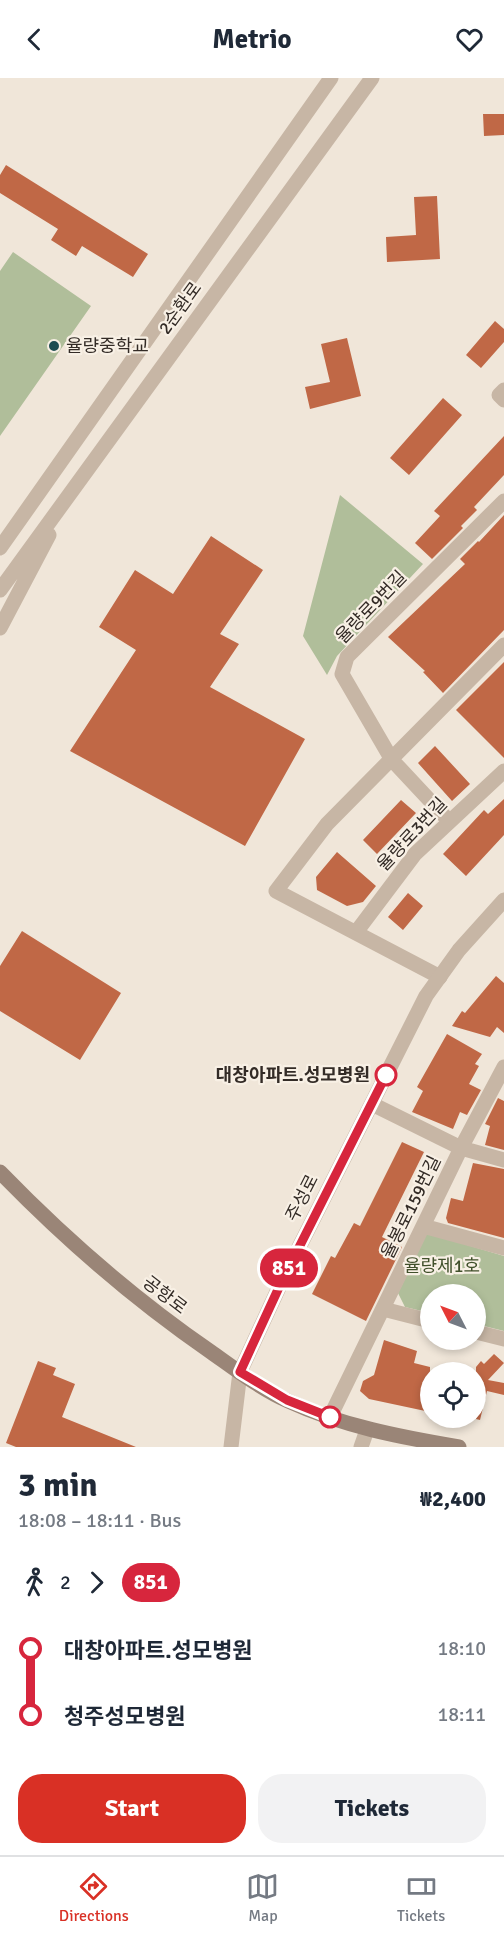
<!DOCTYPE html>
<meta charset="utf-8">
<style>
:root{--surface:#fff;--page:#f2f2f3;--text:#1f2937;--muted:#747a83;--line:#e0e1e3;--accent:#d93025}
body{margin:0;font-family:Signika,"Noto Sans KR",sans-serif;background:var(--page);color:var(--text);height:100vh;display:flex;flex-direction:column;font-size:22px;white-space:nowrap}
*{box-sizing:border-box;margin:0}
p{font-size:20px;color:var(--muted)}
.icon{flex:none;width:33px;height:33px;fill:none;stroke:currentColor;stroke-width:2;stroke-linecap:round;stroke-linejoin:round}
.map{position:relative;height:1369px;overflow:hidden}
.drawer{display:flex;flex-direction:column;background:var(--surface);flex:1}
.drawer>*{flex:none}
.badge{padding:0 12px;border-radius:20px;font-size:21px;line-height:39px}
.needle{width:39px;rotate:312deg}
.tools{position:absolute;left:420px;top:1206px;display:grid;gap:12px}
.tools a{display:grid;place-items:center;width:66px;height:66px;border-radius:50%;background:var(--surface);box-shadow:0 3px 9px #0003;font-size:30px}
.map>.badge{position:absolute;translate:-50% -50%;box-shadow:0 0 0 3px #fff}
.legs{display:flex;align-items:center;gap:9px;height:66px;padding:0 18px;font-size:20px}
.legs p{margin-inline-start:auto}
.summary{display:flex;align-items:center;justify-content:space-between;height:102px;padding:0 18px}
h1{font-size:33px;font-weight:700;line-height:45px}
.button{display:flex;gap:12px;margin-top:auto;padding:12px 18px}
.button a{flex:1;height:69px;border-radius:24px;background:var(--accent);color:#fff;font-size:24px;font-weight:700;line-height:69px;text-align:center}
.button a+a{background:var(--page);color:var(--text)}
ul{padding:0 18px;list-style:none}
li{display:flex;align-items:center;gap:21px;height:66px;font-size:22px}
li i{display:grid;place-items:center;width:9px;height:100%;margin:0 8px;background:currentColor}
li i::after{content:'';width:15px;height:15px;margin:-8px;border:4px solid;border-radius:50%;background:var(--surface)}
li p{margin-inline-start:auto}
li:first-child i{background:linear-gradient(#0000 50%,currentColor 0)}
li:last-child i{background:linear-gradient(currentColor 50%,#0000 0)}
header{display:flex;justify-content:space-between;align-items:center;height:78px;padding:0 18px;background:var(--surface);font-size:27px;font-weight:700}
.menu{display:flex;justify-content:space-around;align-items:center;height:84px;border-top:2px solid var(--line);background:var(--surface);font-size:16px;color:var(--muted)}
.menu a{display:grid;justify-items:center;gap:3px}
.menu .selected{color:var(--accent)}
.map>svg:first-child{display:block}
.green{fill:#b0be9a}
.building{fill:#c06846}
.lines{fill:none;stroke-linecap:round;stroke-linejoin:round}
.minor{stroke:#c7b6a5;stroke-width:15}
.tertiary{stroke:#c7b6a5;stroke-width:15}
.secondary{stroke:#9a8577;stroke-width:15}
.line-1-casing{stroke:#fff;stroke-width:14}
.line-1{stroke:#d7263d;stroke-width:9}
.poi-dot{fill:#1e4d52;stroke:#f8f0e5;stroke-width:2}
.stop-1-dot{fill:#fff;stroke:#d7263d;stroke-width:3}
.labels{text-anchor:middle;stroke-width:4.5;stroke-linejoin:round;paint-order:stroke}
.street-label{font-size:18px;fill:#332b26;stroke:#f8f0e5}
.poi-label{font-size:18px;fill:#332b26;stroke:#f8f0e5;text-anchor:start}
.stop-label{font-size:18px;font-weight:bold;fill:#332b26;stroke:#f8f0e5;text-anchor:end}
.park-label{font-size:18px;fill:#41502b;stroke:#f8f0e5}
</style>
<header><svg class="icon" aria-label="back" viewBox="0 0 24 24"><path d="M15 5l-7 7 7 7"/></svg>Metrio<svg class="icon" aria-label="heart" viewBox="0 0 24 24"><path d="M12 20l-8-8c-3-5 5-10 8-4 3-6 11-1 8 4z"/></svg></header>
<div class="map">
<svg width="504" height="1369" viewBox="0 0 504 1369">
<rect width="100%" height="100%" fill="#f0e6d9"/>
<path class="green" d="M13,174L91,228L0,358V193Z
M340,417L423,486L337,578L327,597L303,558Z
M427,1155L504,1178V1253L476,1246V1216H430V1235L405,1229L398,1215Z"/>
<path class="building" d="M483,36H504V57L484,58Z
M6,87L148,176L133,199L82,168L76,178L51,162L58,151L0,115V97Z
M437,118L440,181L387,184L386,159L416,157L414,119Z
M495,243L504,251V264L481,290L466,277Z
M347,260L361,318L310,331L305,309L330,304L321,266Z
M443,320L462,337L409,397L390,380Z
M504,358V397L474,429L477,432L461,448L463,450L432,481L415,465L440,438L434,433Z
M504,437V552L443,615L423,594L425,593L388,559L465,486L460,481L478,463L479,464Z
M211,458L263,492L220,556L239,566L210,609L305,661L245,768L70,673L136,572L99,549L135,492L173,516Z
M504,584V680L456,632Z
M435,668L470,706L452,723L418,685Z
M504,721V757L466,798L443,776L484,732L488,736Z
M401,722L416,735L377,776L363,762Z
M337,774L376,808L363,824L347,828L317,812L316,799Z
M408,815L423,828L403,852L388,839Z
M22,853L121,915L80,982L0,933V888Z
M496,898L504,905V955L497,949L490,959L452,948L462,933L465,935Z
M447,956L482,976L475,986L479,988L469,1006L481,1012L467,1037L460,1034L453,1051L412,1034L423,1013L417,1009Z
M498,1020L504,1023V1072L485,1067L490,1048L485,1046Z
M402,1064L424,1074L382,1159L402,1169L366,1243L312,1216L331,1178L335,1180L354,1145L360,1148Z
M473,1085L504,1091V1160L448,1145L446,1140L451,1120L463,1123Z
M384,1262L417,1273L414,1285L430,1289V1334L369,1321L360,1313L363,1303L374,1297Z
M494,1276L504,1285L488,1302L504,1305V1317L487,1313L480,1342L476,1341V1289L481,1283L484,1286Z
M38,1283L56,1290L53,1297L75,1306L62,1339L136,1369H16L6,1365Z"/>
<g class="lines">
<path class="minor" d="M449,743L392,682L342,596L347,579L504,423
M357,853L415,776L504,693
M440,899L276,813L327,746L504,567
M372,1026L461,1070L504,1082
M423,1148L504,1170
M383,1231L430,1243
M476,1254L504,1261
M330,1339L461,1070L504,989
M361,1369L367,1352"/>
<path class="tertiary" d="M504,312L499,317L504,322
M0,470L331,0
M0,512L372,0
M0,550L49,457
M231,1369L240,1294L281,1205L426,918L459,872L504,822"/>
<path class="secondary" d="M0,1094C65,1161 134,1221 211,1274C235,1291 261,1311 288,1323C342,1348 400,1359 459,1369"/>
</g>
<g class="lines">
<defs>
<path id="line-1" d="M330,1339L287,1322L240,1294L281,1205L386,997"/>
</defs>
<use href="#line-1" class="line-1-casing"/>
<use href="#line-1" class="line-1"/>
</g>
<circle class="poi-dot" cx="54" cy="268" r="6"/>
<g class="stop-1-dot">
<circle cx="386" cy="997" r="10"/>
<circle cx="330" cy="1339" r="10"/>
</g>
<g class="labels">
<g class="street-label">
<text transform="translate(180 230) rotate(-54)" y="6">2순환로</text>
<text transform="translate(371 529) rotate(-46)" y="6">율량로9번길</text>
<text transform="translate(412 756) rotate(-47)" y="6">율량로3번길</text>
<text transform="translate(302 1120) rotate(-63)" y="6">주성로</text>
<text transform="translate(411 1129) rotate(-64)" y="6">율봉로159번길</text>
<text transform="translate(165 1217) rotate(37)" y="6">공항로</text>
</g>
<g class="poi-label">
<text x="66" y="274">율량중학교</text>
</g>
<g class="stop-label">
<text x="370" y="1003">대창아파트.성모병원</text>
</g>
<g class="park-label">
<text x="442" y="1194">율량제1호</text>
</g>
</g>
</svg>
<div class="tools">
<a><svg class="needle" viewBox="-14 -14 28 28"><path d="M0-13l5 13h-10z" fill="#e53935"/><path d="M0 13l5-13h-10z" fill="#747a83"/></svg></a>
<a><svg class="icon" aria-label="locate" viewBox="0 0 24 24"><circle cx="12" cy="12" r="6"/><path d="M12 2v4M12 18v4M2 12h4M18 12h4"/></svg></a>
</div>
<b class="badge" style="left:289px;top:1190px;background:#d7263d;color:#fff">851</b>
</div>
<section class="drawer">
<div class="summary"><div><h1>3 min</h1><p>18:08 – 18:11 · Bus</p></div><b>₩2,400</b></div>
<div class="legs"><svg class="icon" aria-label="walk" viewBox="0 0 24 24"><circle cx="13" cy="4" r="2"/><path d="M13 8l-2 6 4 7M11 14l-3 7M7 12l3-4h3l4 4"/></svg>2<svg class="icon" aria-label="forward" viewBox="0 0 24 24"><path d="M9 5l7 7-7 7"/></svg><b class="badge" style="background:#d7263d;color:#fff">851</b></div>
<ul>
<li><i style="color:#d7263d"></i><b>대창아파트.성모병원</b><p>18:10</p></li>
<li><i style="color:#d7263d"></i><b>청주성모병원</b><p>18:11</p></li>
</ul>
<div class="button"><a>Start</a><a>Tickets</a></div>
</section>
<nav class="menu">
<a class="selected"><svg class="icon" aria-label="directions" viewBox="0 0 24 24"><path d="M12 3l9 9-9 9-9-9zM9 14v-3h6M13 9l2 2-2 2"/></svg>Directions</a>
<a><svg class="icon" aria-label="map" viewBox="0 0 24 24"><path d="M3 6l6-2 6 2 6-2v14l-6 2-6-2-6 2zM9 4v14M15 6v14"/></svg>Map</a>
<a><svg class="icon" aria-label="tickets" viewBox="0 0 24 24"><path d="M3 7h18v10H3zM15 7v10"/></svg>Tickets</a>
</nav>
